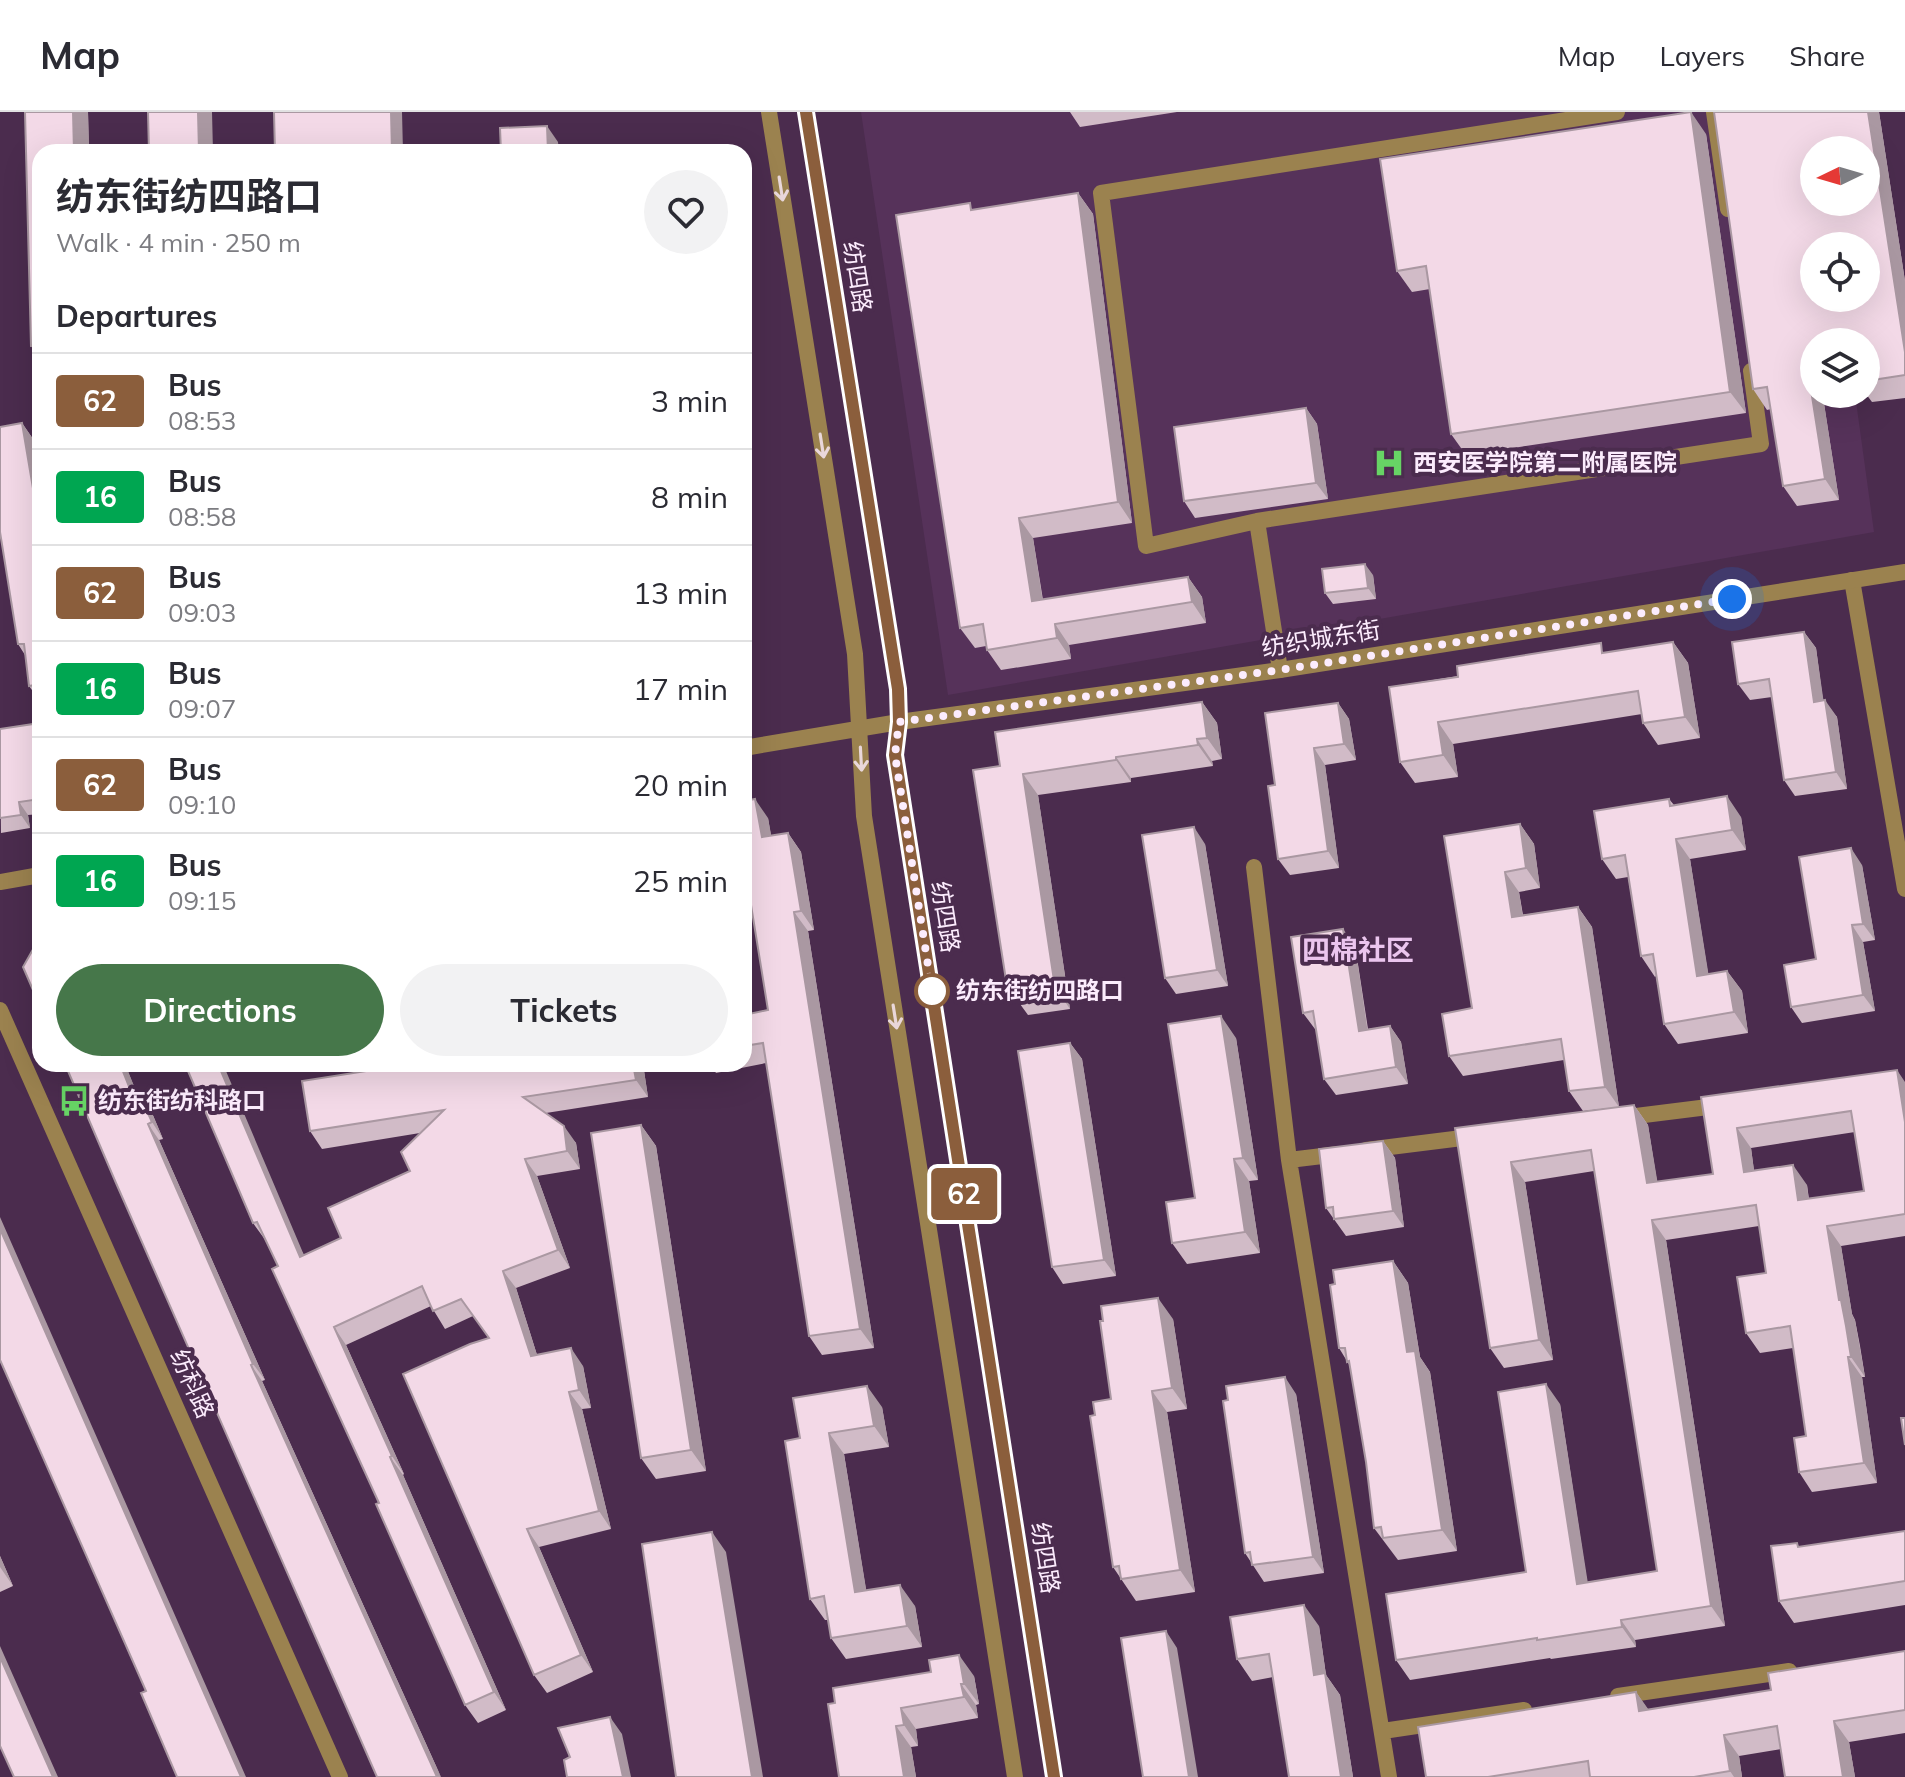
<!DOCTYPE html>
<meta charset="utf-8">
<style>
:root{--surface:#fff;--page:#f2f2f3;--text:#2b2b33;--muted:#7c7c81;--line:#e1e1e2;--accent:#46774a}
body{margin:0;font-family:Mulish,"Noto Sans SC",sans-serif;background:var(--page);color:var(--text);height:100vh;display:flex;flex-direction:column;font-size:30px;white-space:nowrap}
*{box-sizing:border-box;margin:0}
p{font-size:26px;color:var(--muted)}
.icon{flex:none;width:44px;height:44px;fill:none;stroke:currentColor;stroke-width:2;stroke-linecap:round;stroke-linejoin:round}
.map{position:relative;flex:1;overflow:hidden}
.details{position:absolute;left:32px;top:32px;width:720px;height:928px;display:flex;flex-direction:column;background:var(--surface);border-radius:24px;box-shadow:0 8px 32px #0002}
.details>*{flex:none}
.badge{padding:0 16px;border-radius:6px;font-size:28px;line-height:52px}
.needle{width:52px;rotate:265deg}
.tools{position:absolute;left:1800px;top:24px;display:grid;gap:16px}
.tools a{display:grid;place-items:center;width:80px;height:80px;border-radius:50%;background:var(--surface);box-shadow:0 8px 32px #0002;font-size:40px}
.you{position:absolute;width:40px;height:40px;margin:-20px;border:6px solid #fff;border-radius:50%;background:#1a73e8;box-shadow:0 0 0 12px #1a73e833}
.map>.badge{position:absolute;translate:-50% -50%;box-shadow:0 0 0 4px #fff}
h2{padding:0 24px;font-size:30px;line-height:72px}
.round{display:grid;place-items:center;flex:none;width:84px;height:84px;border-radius:42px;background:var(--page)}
.head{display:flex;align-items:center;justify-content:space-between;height:136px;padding:0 24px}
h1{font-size:38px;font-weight:700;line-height:60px}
.primary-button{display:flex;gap:16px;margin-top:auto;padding:16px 24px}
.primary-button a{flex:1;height:92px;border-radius:48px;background:var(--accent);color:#fff;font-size:32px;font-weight:700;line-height:92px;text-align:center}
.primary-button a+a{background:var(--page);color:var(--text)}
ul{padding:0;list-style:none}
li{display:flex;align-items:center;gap:24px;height:96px;padding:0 24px;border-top:2px solid var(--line)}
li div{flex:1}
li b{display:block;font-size:30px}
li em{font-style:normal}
li .badge{min-width:88px;font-weight:700;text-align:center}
header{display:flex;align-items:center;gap:48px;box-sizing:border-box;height:112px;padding:0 40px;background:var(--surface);border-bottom:2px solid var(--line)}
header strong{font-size:38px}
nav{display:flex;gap:44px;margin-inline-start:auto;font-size:28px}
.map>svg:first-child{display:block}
.built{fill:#56325a}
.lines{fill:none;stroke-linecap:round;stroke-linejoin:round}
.service{stroke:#9b824f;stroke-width:16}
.tertiary{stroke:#9b824f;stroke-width:16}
.wall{fill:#d1bbc7;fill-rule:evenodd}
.shaded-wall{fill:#aa98a2}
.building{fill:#f3d9e7;stroke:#aa98a2;stroke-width:2;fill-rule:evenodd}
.oneway{stroke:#e9d7da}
.line-casing{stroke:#fff;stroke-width:18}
.line{stroke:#8b5e3c;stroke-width:12}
.walk{stroke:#fcecfd;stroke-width:8;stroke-dasharray:0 14.4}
.stop-dot{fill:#fff;stroke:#8b5e3c;stroke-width:4}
.labels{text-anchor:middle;stroke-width:8;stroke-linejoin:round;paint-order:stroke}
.street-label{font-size:24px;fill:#fcecfd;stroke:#4b2c4e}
.poi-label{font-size:24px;font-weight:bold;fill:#fcecfd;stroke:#4b2c4e;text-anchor:start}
.stop-label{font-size:24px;font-weight:bold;fill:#fcecfd;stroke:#4b2c4e;text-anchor:start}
.quarter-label{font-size:28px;font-weight:bold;fill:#ebc5ee;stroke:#4b2c4e}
</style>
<header>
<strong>Map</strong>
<nav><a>Map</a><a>Layers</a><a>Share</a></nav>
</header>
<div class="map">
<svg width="1905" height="1665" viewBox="0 0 1905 1665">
<rect width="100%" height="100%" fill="#4b2c4e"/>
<path class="built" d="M861,0H1817L1814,38V282H1855L1874,420L948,583Z"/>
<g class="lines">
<path class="service" d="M1617,0L1101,81L1146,434L1257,409L1761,332L1751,259
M1714,0L1728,97
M1257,409L1280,558
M1852,468L1905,777
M1254,755L1289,1048L1389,1665
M1620,1006L1724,993
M1366,1038L1478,1024
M1289,1048L1339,1042
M1618,1584L1789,1559
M1383,1619L1524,1598"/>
<path class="tertiary" d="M769,0L855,542L864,704L1015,1665
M806,0L898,577L899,610L895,643L1054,1665
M744,636L899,610L1280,558L1905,460
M0,770L40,763
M0,898L340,1665"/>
</g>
<path class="wall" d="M25,0H88L89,40H40V246L31,234Z
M1070,0H1177L1080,15Z
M1714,0H1879L1905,169V286L1872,290L1866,282V230H1814V282H1843L1823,285L1839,388L1797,394L1783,374L1771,297L1767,298L1753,277Z
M1706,22L1746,301L1466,343L1451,322L1430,177L1412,180L1397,159Z
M1078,81L1093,102L1132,411L1033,426L1043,488L1188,465L1202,485L1206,511L1069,533L1071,547L1001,558L987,538L986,534L975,536L960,516L975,98Z
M1306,296L1317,312L1328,387L1195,406L1184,389Z
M22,311L33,327L40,370V589L29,574L25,543L18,532Z
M1373,463L1376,487L1333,492L1325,481Z
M1804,520L1816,536L1823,589L1837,605L1847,677L1795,684L1784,668L1772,585L1750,588L1738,572Z
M1673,530L1688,551L1700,626L1658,633L1643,611L1642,602L1453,632L1458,665L1415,671L1400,650L1389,575Z
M1202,590L1217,611L1222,647L1212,649L1213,654L1131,666V670L1038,683L1070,897L1028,903L1012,881V877L1006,868L1000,654Z
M1338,591L1349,607L1356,648L1325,653L1339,756L1290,763L1278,747L1275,673Z
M40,611V702L28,703L30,716L1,721L0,617Z
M1669,687L1674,693L1741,705L1746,738L1690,747L1708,862L1727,859L1742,879L1748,921L1678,932L1664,912L1656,864L1655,865L1641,844L1628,765L1616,767L1602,747Z
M768,706L771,724L788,721L801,740L814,818L808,819L874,1236L822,1243L809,1224L766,951L716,961L710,952H744V903L768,898Z
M1520,712L1534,732L1540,776L1519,780L1523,803L1578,795L1592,815L1619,995L1583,999L1569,979L1564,948L1463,964L1449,944L1472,896L1444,724Z
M1205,732L1228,874L1176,882L1165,866Z
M1862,753L1875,828L1863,830L1875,899L1802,911L1791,895L1816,847Z
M1355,833L1368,917L1390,914L1401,930L1408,972L1336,983L1324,967L1316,917H1315L1303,901Z
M1236,926L1258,1068L1249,1069L1260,1141L1187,1152L1172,1131L1195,1086Z
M1070,931L1082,947L1116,1164L1063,1172L1052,1155Z
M65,952H125L138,985L140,984L152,1001L163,1027L159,1028L265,1268L262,1269L441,1665Z
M185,952L304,1143L341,1126L410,1059L420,1021L322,1037L310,1019L643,952L648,985L546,1001L576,1031L580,1057L537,1064L570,1156L516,1176L537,1243L583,1254L591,1296L582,1297L611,1417L539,1435L593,1560L547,1581L534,1563L489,1226L473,1204L445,1217L431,1194L346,1233L404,1362L403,1363L506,1598L478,1611L465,1593L278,1154L266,1129L253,1111Z
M1905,970V1124L1841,1134L1852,1202L1855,1208L1860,1234L1865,1265H1862L1877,1371L1812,1380L1799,1360L1806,1324L1793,1236L1760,1241L1746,1221L1766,1161L1759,1114L1666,1128L1725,1514L1635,1528L1636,1535L1551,1547L1550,1546L1410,1568L1396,1548L1526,1460L1560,1292L1587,1470L1657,1459L1594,1059L1525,1070L1553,1248L1504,1256L1490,1236L1455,1016L1634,993L1648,1013L1657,1070L1713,1062L1701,985ZM1855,1020L1864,1079L1809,1087L1807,1073L1754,1059L1751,1036Z
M641,1013L656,1034L706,1359L656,1367L641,1346Z
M1383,1029L1395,1046L1404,1115L1346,1124L1326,1096Z
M1393,1149L1408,1171L1420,1245L1430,1260L1457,1439L1398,1448L1374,1416L1366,1350L1350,1254L1339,1236L1335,1172Z
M1173,1207L1187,1297L1167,1300L1195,1480L1136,1489L1113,1455L1095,1303L1111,1287Z
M1296,1282L1324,1461L1264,1470L1245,1441Z
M882,1295L889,1335L844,1342L866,1478L915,1494L922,1535L846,1547L831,1526L828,1508H825L810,1487L800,1326Z
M1905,1419V1493L1794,1511L1779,1489L1800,1435Z
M0,1444L13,1474L0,1480Z
M1319,1514L1326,1563L1340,1583L1353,1665H1289L1273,1565L1252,1569L1237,1547Z
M1905,1539V1621L1849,1630L1855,1665H1785L1781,1637L1739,1644L1742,1665H1426L1636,1580L1648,1598L1771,1578Z
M974,1564L979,1592L976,1593L978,1606L916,1617L918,1634L911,1635L916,1665H839L835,1591Z"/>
<path class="shaded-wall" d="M73,0H88L89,40H74Z
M198,0H212L213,40H199Z
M391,0H402L403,40H392Z
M1691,0L1706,22L1746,301L1730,280Z
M1868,0H1879L1905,169V240Z
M547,14L558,30L559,40H548Z
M1078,81L1093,102L1132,411L1118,390Z
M1809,265L1814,272V282H1821L1823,285L1839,388L1825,367Z
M1306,296L1317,312L1328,387L1316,371Z
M22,311L33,327L40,370V418Z
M1019,406L1033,426L1046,510L1032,489Z
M1365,452L1373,463L1376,487L1368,476Z
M1188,465L1202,485L1206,511L1192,490Z
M744,503L750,512L744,534Z
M1055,512L1069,533L1071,547L1057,526Z
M1804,520L1816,536L1826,606L1814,590Z
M1673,530L1688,551L1700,626L1685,605Z
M1825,588L1837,605L1847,677L1836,660Z
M1202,590L1217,611L1222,647L1207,626Z
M1338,591L1349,607L1356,648L1344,632Z
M1438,610L1453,632L1458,665L1443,643Z
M1197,627L1212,649L1213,654L1198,633Z
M1314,636L1325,653L1339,756L1328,739Z
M1116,645L1131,666V670L1116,648Z
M1023,662L1038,683L1070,897L1055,875Z
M1727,684L1741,705L1746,738L1732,718Z
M755,687L768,706L775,744L762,725Z
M19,690L28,703L30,716L21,703Z
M1520,712L1534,732L1540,776L1526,756Z
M1194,715L1205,732L1228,874L1217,858Z
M788,721L801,740L814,818L801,799Z
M1676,727L1690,747L1712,884L1697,864Z
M1851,736L1862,753L1875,828L1863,812Z
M1505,760L1519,780L1526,825L1512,805Z
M1578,795L1592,815L1619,995L1605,975Z
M794,800L808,819L874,1236L860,1217Z
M1852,813L1863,830L1875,899L1863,883Z
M1343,817L1355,833L1370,935L1359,919Z
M1727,859L1742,879L1748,921L1734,900Z
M1221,904L1236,926L1258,1068L1243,1046Z
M1390,914L1401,930L1408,972L1396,955Z
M1070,931L1082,947L1116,1164L1104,1148Z
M120,952H125L146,1003L134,987Z
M218,952H223L312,1162L300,1145Z
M633,952H643L648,985L636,968Z
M1897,958L1905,970V1010Z
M140,984L152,1001L163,1027L152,1010Z
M1634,993L1648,1013L1661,1091L1647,1071Z
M148,1012L159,1028L265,1268L253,1252Z
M641,1013L656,1034L706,1359L691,1338Z
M564,1014L576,1031L580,1057L567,1039Z
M1737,1016L1751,1036L1757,1080L1744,1060Z
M1383,1029L1395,1046L1404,1115L1393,1099Z
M525,1047L537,1064L570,1156L558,1138Z
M1234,1047L1249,1069L1260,1141L1245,1120Z
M1511,1050L1525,1070L1553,1248L1539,1228Z
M1793,1053L1807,1073L1811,1108L1798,1088Z
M0,1105L246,1665H241L0,1117Z
M1652,1108L1666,1128L1725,1514L1711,1494Z
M1827,1114L1841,1134L1852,1202L1855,1208L1865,1265L1851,1245L1839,1188Z
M1393,1149L1408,1171L1420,1245L1430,1260L1457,1439L1442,1418L1407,1240Z
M503,1159L516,1176L543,1262L531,1244Z
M1158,1186L1173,1207L1187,1297L1172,1276Z
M334,1215L346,1233L404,1362L392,1344Z
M571,1236L583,1254L591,1296L579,1278Z
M1848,1245L1862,1265L1877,1371L1864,1351Z
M251,1253L262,1269L441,1665H437Z
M1285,1265L1296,1282L1324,1461L1313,1445Z
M1546,1272L1560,1292L1591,1491L1577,1472Z
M867,1274L882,1295L889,1335L874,1314Z
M1152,1279L1167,1300L1195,1480L1180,1458Z
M569,1280L582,1297L611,1417L599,1399Z
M829,1321L844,1342L870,1501L855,1480Z
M390,1345L403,1363L506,1598L494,1580Z
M527,1417L539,1435L593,1560L581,1543Z
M712,1420L726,1440L763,1665H752Z
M0,1444L13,1474L0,1455Z
M900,1473L915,1494L922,1535L907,1514Z
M1304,1493L1319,1514L1326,1563L1340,1583L1353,1665H1341L1314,1563Z
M1621,1508L1635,1528L1636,1535L1622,1515Z
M1166,1519L1177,1536L1198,1665H1189Z
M0,1534L58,1665H53L0,1545Z
M959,1543L974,1564L979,1592L964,1572Z
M961,1572L976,1593L978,1606L964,1585Z
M1636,1580L1651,1601L1639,1599Z
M901,1596L916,1617L918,1634L904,1613Z
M610,1605L622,1622L631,1665H623Z
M1834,1609L1849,1630L1855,1665H1843Z
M896,1614L911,1635L916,1665H904Z
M1724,1623L1739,1644L1742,1665H1734L1730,1659Z"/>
<path class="building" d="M25,0H73L74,40H40V233L31,234Z
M148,0H198L199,40H149Z
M274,0H391L392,40H275Z
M1691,0L1730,280L1451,322L1426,154L1397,159L1380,47Z
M1714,0H1868L1905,240V263L1866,269V230H1814V264L1809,265L1825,367L1783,374L1767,275L1753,277ZM1814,38H1866V90H1814ZM1814,134H1866V186H1814Z
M547,14L548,40H501L500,16Z
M1078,81L1118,390L1019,406L1032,489L1188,465L1192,490L1055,512L1057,526L987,538L983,512L960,516L896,103L970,91L971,98Z
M1306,296L1316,371L1184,389L1174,315Z
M22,311L40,418V572L29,574L24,532H18L0,420V315Z
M1365,452L1368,476L1325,481L1322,457Z
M1804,520L1814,590L1825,588L1836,660L1784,668L1769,567L1738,572L1732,530Z
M1673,530L1685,605L1643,611L1638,579L1438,610L1443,643L1400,650L1389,575L1458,565L1457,554L1601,531L1602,541Z
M1202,590L1207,626L1197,627L1198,633L1116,645V648L1023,662L1055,875L1012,881L1011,867L1006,868L973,658L1000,654L995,620Z
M1338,591L1344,632L1314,636L1328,739L1278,747L1268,674L1275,673L1265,601Z
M40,611V687L19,690L21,703L0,706V617Z
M1727,684L1732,718L1676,727L1697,864L1727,859L1734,900L1664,912L1653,842L1641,844L1625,743L1602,747L1594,699L1669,687L1670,694Z
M755,687L762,725L788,721L801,799L794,800L860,1217L809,1224L763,931L744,934V903L768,898L744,750V689Z
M1520,712L1526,756L1505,760L1512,805L1578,795L1605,975L1569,979L1561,927L1449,944L1442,902L1472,896L1444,724Z
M1194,715L1217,858L1165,866L1142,723Z
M1851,736L1863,812L1852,813L1863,883L1791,895L1784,853L1816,847L1799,745Z
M1343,817L1359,919L1390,914L1396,955L1324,967L1313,899L1303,901L1291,825Z
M40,825V894L23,855Z
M1221,904L1243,1046L1234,1047L1245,1120L1172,1131L1166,1090L1195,1086L1168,912Z
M1070,931L1104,1148L1052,1155L1018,939Z
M65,952H120L134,987L140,984L152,1010L148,1012L253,1252L251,1253L437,1665H377L116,1071Z
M185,952H218L300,1145L341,1126L328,1096L410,1059L401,1040L444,998L310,1019L302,969L411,952H633L636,968L523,985L564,1014L567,1039L525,1047L558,1138L503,1159L531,1244L571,1236L579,1278L569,1280L599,1399L527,1417L581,1543L534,1563L403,1262L470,1232L489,1226L461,1187L433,1199L422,1174L334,1215L392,1344L390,1345L494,1580L465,1593L376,1392L379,1391L272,1157L278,1154L257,1110L253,1111Z
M1897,958L1905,1010V1102L1827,1114L1839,1188H1841L1846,1214L1851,1245H1848L1864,1351L1799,1360L1794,1326L1806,1324L1790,1214L1746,1221L1737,1165L1766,1161L1756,1093L1652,1108L1711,1494L1621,1508L1622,1515L1537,1528V1526L1396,1548L1386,1482L1526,1460L1498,1280L1546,1272L1577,1472L1657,1459L1591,1038L1511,1050L1539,1228L1490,1236L1455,1016L1634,993L1647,1071L1713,1062L1701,985ZM1851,999L1864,1079L1798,1088L1793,1053L1744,1060L1737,1016Z
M641,1013L691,1338L641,1346L591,1021Z
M1383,1029L1393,1099L1334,1107L1333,1095L1326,1096L1319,1037Z
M0,1117L241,1665H177L141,1581L146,1579L0,1248Z
M1393,1149L1407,1240L1415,1239L1442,1418L1383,1426L1381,1415L1374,1416L1366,1350L1349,1249L1347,1250L1345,1236H1339L1330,1173L1335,1172L1333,1158Z
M1158,1186L1172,1276L1152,1279L1180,1458L1121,1467L1119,1454L1113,1455L1090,1304L1095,1303L1093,1290L1111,1287L1100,1209H1103L1101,1194Z
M1285,1265L1313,1445L1252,1453L1250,1440L1245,1441L1223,1289L1228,1288L1226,1274Z
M867,1274L874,1314L829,1321L855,1480L900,1473L907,1514L831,1526L824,1484L810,1487L785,1329L800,1326L793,1286Z
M1901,1306H1905V1333Z
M1905,1419V1469L1779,1489L1771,1434L1797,1431L1798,1435Z
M712,1420L752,1665H676L642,1432Z
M1304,1493L1314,1563L1325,1561L1341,1665H1289L1269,1542L1237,1547L1230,1505Z
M1166,1519L1189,1665H1143L1121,1526Z
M1905,1539V1598L1834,1609L1843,1665H1785L1777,1614L1724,1623L1730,1659L1694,1665H1590L1588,1649L1488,1665H1426L1418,1615L1636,1580L1639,1599L1771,1578L1768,1561Z
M959,1543L964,1572H961L964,1585L901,1596L904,1613L896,1614L904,1665H839L828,1592L835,1591L833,1576L931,1560L929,1548Z
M0,1545L53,1665H14L0,1634Z
M610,1605L623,1665H567L564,1648L570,1645L558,1616Z"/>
<defs><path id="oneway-shaft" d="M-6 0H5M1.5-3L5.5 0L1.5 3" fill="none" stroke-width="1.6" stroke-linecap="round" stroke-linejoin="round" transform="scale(2)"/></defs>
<g class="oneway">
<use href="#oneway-shaft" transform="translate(781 77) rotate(81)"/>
<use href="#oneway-shaft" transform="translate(822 334) rotate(81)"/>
<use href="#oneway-shaft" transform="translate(861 647) rotate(87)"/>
<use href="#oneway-shaft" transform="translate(895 905) rotate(81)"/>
</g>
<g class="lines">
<defs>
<path id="line" d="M806,0L898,577L899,610L895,643L1054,1665"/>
</defs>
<use href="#line" class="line-casing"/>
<use href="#line" class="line"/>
<path class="walk" d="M932,879L895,643L899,610L1280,558L1732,487"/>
</g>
<defs>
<symbol id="hospital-bare" viewBox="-9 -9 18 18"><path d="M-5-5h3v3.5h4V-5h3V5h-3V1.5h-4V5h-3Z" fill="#67d465" stroke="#4b2c4e" stroke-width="2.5" paint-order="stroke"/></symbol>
<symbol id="bus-bare" viewBox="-9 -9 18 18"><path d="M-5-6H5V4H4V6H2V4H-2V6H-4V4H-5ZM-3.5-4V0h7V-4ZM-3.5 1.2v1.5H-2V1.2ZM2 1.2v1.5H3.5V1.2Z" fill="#67d465" stroke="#4b2c4e" stroke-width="2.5" paint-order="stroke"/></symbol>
</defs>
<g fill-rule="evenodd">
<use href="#hospital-bare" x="1367" y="329" width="44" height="44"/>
<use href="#bus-bare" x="52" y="967" width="44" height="44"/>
</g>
<circle class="stop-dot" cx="932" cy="879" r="16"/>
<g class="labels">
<g class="street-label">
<text transform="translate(857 165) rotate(81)" y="8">纺四路</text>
<text transform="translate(1321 527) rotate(-9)" y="8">纺织城东街</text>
<text transform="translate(945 805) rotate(81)" y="8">纺四路</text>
<text transform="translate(192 1272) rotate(66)" y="8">纺科路</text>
<text transform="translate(1045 1446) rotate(81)" y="8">纺四路</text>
</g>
<g class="poi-label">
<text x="1413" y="359">西安医学院第二附属医院</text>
<text x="98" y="997">纺东街纺科路口</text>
</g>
<g class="stop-label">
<text x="956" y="887">纺东街纺四路口</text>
</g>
<g class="quarter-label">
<text x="1358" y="848">四棉社区</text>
</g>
</g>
</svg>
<div class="tools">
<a><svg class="needle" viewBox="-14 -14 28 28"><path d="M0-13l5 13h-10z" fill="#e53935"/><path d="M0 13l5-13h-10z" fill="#7c7c81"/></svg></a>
<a><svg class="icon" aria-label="locate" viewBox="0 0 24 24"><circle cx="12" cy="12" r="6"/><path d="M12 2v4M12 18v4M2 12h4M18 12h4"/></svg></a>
<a><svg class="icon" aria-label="layers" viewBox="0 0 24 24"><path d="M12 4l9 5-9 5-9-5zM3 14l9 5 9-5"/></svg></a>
</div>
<div class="you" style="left:1732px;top:487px"></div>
<b class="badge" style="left:964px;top:1082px;background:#8b5e3c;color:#fff">62</b>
<section class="details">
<div class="head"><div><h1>纺东街纺四路口</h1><p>Walk · 4 min · 250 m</p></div><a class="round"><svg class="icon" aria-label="heart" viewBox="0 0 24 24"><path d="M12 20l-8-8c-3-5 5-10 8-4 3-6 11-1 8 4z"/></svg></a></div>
<h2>Departures</h2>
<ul>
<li><span class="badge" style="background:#8b5e3c;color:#fff">62</span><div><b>Bus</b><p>08:53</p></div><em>3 min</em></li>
<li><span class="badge" style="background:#00a651;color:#fff">16</span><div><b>Bus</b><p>08:58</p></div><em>8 min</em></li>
<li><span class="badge" style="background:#8b5e3c;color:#fff">62</span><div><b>Bus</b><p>09:03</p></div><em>13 min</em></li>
<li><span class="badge" style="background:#00a651;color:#fff">16</span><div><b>Bus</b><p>09:07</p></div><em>17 min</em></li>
<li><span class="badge" style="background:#8b5e3c;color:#fff">62</span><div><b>Bus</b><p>09:10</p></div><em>20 min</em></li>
<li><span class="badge" style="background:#00a651;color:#fff">16</span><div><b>Bus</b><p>09:15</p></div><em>25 min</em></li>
</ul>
<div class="primary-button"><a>Directions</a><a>Tickets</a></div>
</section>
</div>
